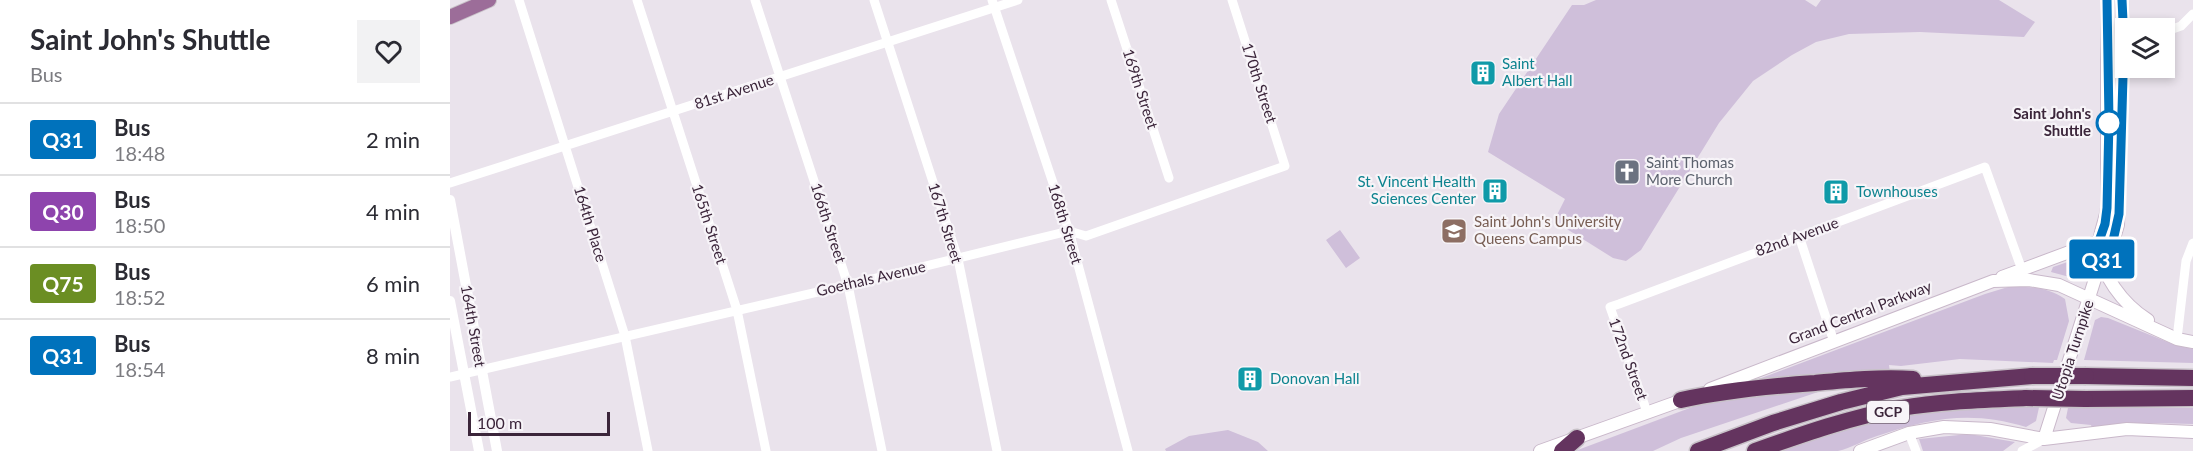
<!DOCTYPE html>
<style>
:root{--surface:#fff;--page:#f2f2f3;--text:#2b2b33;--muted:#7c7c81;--line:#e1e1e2}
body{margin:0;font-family:Lato,sans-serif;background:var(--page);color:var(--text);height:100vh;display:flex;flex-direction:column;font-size:22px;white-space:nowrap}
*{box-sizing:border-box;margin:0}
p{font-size:20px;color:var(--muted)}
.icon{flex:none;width:33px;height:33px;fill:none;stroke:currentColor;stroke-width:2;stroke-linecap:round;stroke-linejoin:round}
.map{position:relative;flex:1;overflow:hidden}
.side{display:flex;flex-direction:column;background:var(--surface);width:450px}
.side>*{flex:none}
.badge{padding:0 12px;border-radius:4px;font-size:21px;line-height:39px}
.buttons{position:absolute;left:1665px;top:18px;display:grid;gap:12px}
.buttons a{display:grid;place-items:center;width:60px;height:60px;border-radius:0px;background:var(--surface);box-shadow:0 3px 9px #0003;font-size:30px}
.scale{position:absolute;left:18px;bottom:15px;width:142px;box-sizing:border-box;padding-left:6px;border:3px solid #3b253a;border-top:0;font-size:16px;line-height:21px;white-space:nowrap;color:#3b253a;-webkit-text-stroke:4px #f7f4f8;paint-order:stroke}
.map>.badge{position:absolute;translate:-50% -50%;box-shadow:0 0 0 3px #fff}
.round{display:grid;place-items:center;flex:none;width:63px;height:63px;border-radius:0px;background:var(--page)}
.head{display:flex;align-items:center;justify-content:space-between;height:102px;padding:0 30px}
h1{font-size:28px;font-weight:700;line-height:45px}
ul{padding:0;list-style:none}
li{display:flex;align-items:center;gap:18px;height:72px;padding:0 30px;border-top:2px solid var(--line)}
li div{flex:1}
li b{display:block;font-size:22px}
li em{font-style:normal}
li .badge{min-width:66px;font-weight:700;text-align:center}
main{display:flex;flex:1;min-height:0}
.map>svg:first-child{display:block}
.green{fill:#cfbfda}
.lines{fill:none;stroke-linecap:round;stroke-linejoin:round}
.secondary-casing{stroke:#c9b8ca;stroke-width:14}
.primary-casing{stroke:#c8c2c8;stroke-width:16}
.motorway-casing{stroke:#c8c2c8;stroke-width:19}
.minor{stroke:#fff;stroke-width:9}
.tertiary{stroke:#fff;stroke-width:10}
.secondary{stroke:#fff;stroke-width:12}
.primary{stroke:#9c6d99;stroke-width:14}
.motorway{stroke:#64345f;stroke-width:16}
.motorway-bridge-casing{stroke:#c8c2c8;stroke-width:19;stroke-linecap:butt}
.motorway-bridge{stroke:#64345f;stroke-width:16}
.line-casing{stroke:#fff;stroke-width:14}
.line{stroke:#0072bc;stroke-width:9}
.stop-dot{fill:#fff;stroke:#0072bc;stroke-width:3}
.labels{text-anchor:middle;stroke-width:4.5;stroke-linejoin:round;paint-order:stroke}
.shield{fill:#f7f4f8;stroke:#736373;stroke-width:1.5}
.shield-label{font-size:14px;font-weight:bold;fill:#3b253a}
.culture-label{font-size:15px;fill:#0d838f;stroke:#f7f4f8;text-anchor:start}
.street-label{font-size:15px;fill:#3b253a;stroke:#f7f4f8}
.stop-label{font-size:15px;font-weight:bold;fill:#3b253a;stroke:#f7f4f8;text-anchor:end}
.worship-label{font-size:15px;fill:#5b616d;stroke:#f7f4f8;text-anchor:start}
.education-label{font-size:15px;fill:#785e54;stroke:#f7f4f8;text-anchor:start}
</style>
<main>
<section class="side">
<div class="head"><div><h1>Saint John's Shuttle</h1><p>Bus</p></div><a class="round"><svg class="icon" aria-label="heart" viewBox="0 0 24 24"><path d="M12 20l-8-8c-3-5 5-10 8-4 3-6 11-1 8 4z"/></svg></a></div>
<ul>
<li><span class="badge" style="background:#0072bc;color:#fff">Q31</span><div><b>Bus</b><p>18:48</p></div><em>2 min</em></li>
<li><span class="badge" style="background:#8e44ad;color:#fff">Q30</span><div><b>Bus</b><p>18:50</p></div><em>4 min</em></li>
<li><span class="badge" style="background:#6b8e23;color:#fff">Q75</span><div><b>Bus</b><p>18:52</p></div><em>6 min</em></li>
<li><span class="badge" style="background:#0072bc;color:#fff">Q31</span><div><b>Bus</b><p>18:54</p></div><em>8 min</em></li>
</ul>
</section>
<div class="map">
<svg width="1743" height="451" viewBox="0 0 1743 451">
<rect width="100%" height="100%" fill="#eae3ec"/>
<path class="green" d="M1146,0H1355L1366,7L1371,0H1549L1585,22L1574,37L1470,32L1399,34L1366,42L1342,55L1303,81L1269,123L1191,250L1176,261L1163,258L1104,221L1115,199L1038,152L1049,114L1122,5H1134Z
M890,230L910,258L896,268L876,240Z
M1632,257L1633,261H1636L1631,278L1628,276L1627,279L1601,272L1603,267Z
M1558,287C1580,287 1596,286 1615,299L1619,321L1607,360H1604L1603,363L1510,359L1451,366L1439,365L1440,373L1295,384L1535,294Z
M1651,317L1658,318L1725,345L1743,349V363L1634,360L1645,320Z
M1371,391L1231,438L1203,451H1125L1269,397Z
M1590,403L1586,421L1576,427C1522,410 1479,418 1427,436C1414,440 1401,448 1388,451C1372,451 1337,451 1319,451L1343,442L1450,415Z
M1618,408H1743V424L1703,423L1642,428L1641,425L1621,423L1616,418Z
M778,430L808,442L818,451H716L715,449L739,436Z
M1519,434L1565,442L1553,451H1473L1469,439Z"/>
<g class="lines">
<defs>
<path id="secondary" d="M1657,0V208C1656,219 1649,234 1649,244C1650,275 1673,304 1698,320
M1552,277L1649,241
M1260,389L1543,281L1579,280L1609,285L1727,339L1743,342
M1594,439L1651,260L1662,245L1668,225L1674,42L1672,0
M1090,451L1238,398
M1410,451L1459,433L1494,427L1540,429L1594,439L1677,429L1743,432"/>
<path id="primary" d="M0,17L39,0"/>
<path id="motorway" d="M1636,376L1743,378
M1635,399L1743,398
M1231,400C1276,390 1320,386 1365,383C1398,380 1430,377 1463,379
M1112,451L1127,438
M1248,451L1323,423L1391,402L1452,387L1582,376
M1305,451C1353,434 1401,417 1451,408C1493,401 1534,400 1576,398"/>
</defs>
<use href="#secondary" class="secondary-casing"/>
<use href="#primary" class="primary-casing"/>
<use href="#motorway" class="motorway-casing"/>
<path class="minor" d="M69,0L175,336L198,451
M187,0L287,310L316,451
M305,0L398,285L432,451
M424,0L508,259L547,451
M542,0L619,231L678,451
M661,0L719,178
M1714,32L1731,26L1743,14
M0,183L568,0
M1349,236L1384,342
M1727,339L1736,261L1743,243
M0,377L398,285L619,231L636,236L835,166L782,0
M1197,412L1160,307L1169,304L1535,167L1572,270
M1459,433L1466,451
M1572,451L1594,439"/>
<path class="tertiary" d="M0,200L47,451
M0,301L29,451"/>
<use href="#secondary" class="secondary"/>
<use href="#primary" class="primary"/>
<use href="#motorway" class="motorway"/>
<defs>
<path id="motorway-bridge" d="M1582,376H1636
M1576,398L1635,399"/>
</defs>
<use href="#motorway-bridge" class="motorway-bridge-casing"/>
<use href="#motorway-bridge" class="motorway-bridge"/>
</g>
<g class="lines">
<defs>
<path id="line" d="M1657,0L1659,120L1657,208L1655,224L1649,241L1651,261L1662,245L1669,214L1674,42L1672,0"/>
</defs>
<use href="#line" class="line-casing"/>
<use href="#line" class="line"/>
</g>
<defs>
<symbol id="building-square" viewBox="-11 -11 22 22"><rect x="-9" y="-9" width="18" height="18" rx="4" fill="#0f9aa8" stroke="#f7f4f8"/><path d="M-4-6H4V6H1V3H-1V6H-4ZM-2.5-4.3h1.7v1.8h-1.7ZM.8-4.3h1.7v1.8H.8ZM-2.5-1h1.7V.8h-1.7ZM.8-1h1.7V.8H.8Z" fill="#fff"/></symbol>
<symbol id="church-square" viewBox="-11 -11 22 22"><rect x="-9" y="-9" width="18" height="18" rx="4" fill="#6b7280" stroke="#f7f4f8"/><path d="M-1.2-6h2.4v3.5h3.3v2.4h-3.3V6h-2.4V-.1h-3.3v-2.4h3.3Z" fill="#fff"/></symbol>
<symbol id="university-square" viewBox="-11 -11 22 22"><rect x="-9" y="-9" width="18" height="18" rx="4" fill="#8d6e63" stroke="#f7f4f8"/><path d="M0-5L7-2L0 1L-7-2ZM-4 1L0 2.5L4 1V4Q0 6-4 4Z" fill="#fff"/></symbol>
</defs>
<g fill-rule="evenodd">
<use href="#building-square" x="1018" y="58" width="30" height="30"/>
<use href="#church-square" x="1162" y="157" width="30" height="30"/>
<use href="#building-square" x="1030" y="176" width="30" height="30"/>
<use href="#building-square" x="1371" y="177" width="30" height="30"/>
<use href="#university-square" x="989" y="216" width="30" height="30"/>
<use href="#building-square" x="785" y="364" width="30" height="30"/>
</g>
<circle class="stop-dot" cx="1659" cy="123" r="12"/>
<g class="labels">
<rect class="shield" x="1417" y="401" width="42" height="22" rx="4.5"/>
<g class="shield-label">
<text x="1438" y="417">GCP</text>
</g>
<g class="culture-label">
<text x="1052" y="69">Saint<tspan x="1052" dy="17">Albert Hall</tspan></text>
<text x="1026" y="187" text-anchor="end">St. Vincent Health<tspan x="1026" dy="17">Sciences Center</tspan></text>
<text x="1406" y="197">Townhouses</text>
<text x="820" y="384">Donovan Hall</text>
</g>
<g class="street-label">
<text transform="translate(809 83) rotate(72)" y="5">170th Street</text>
<text transform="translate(690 89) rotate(72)" y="5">169th Street</text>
<text transform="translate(284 92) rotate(-18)" y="5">81st Avenue</text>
<text transform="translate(378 223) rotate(72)" y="5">166th Street</text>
<text transform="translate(495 223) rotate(73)" y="5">167th Street</text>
<text transform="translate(140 224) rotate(73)" y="5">164th Place</text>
<text transform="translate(259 224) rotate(72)" y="5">165th Street</text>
<text transform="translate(615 224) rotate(73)" y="5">168th Street</text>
<text transform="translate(1347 237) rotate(-20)" y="5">82nd Avenue</text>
<text transform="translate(421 279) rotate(-13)" y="5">Goethals Avenue</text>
<text transform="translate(1410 313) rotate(-21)" y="5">Grand Central Parkway</text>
<text transform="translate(23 326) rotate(80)" y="5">164th Street</text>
<text transform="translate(1623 350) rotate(-72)" y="5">Utopia Turnpike</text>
<text transform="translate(1178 359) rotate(70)" y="5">172nd Street</text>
</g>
<g class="stop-label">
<text x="1641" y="119">Saint John's<tspan x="1641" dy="17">Shuttle</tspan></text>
</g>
<g class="worship-label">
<text x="1196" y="168">Saint Thomas<tspan x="1196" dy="17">More Church</tspan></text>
</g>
<g class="education-label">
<text x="1024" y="227">Saint John's University<tspan x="1024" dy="17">Queens Campus</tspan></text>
</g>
</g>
</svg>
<div class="buttons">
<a><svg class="icon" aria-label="layers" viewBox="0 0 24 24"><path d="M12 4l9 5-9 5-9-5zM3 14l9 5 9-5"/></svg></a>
</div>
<div class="scale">100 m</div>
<b class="badge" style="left:1652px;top:259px;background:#0072bc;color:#fff">Q31</b>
</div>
</main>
